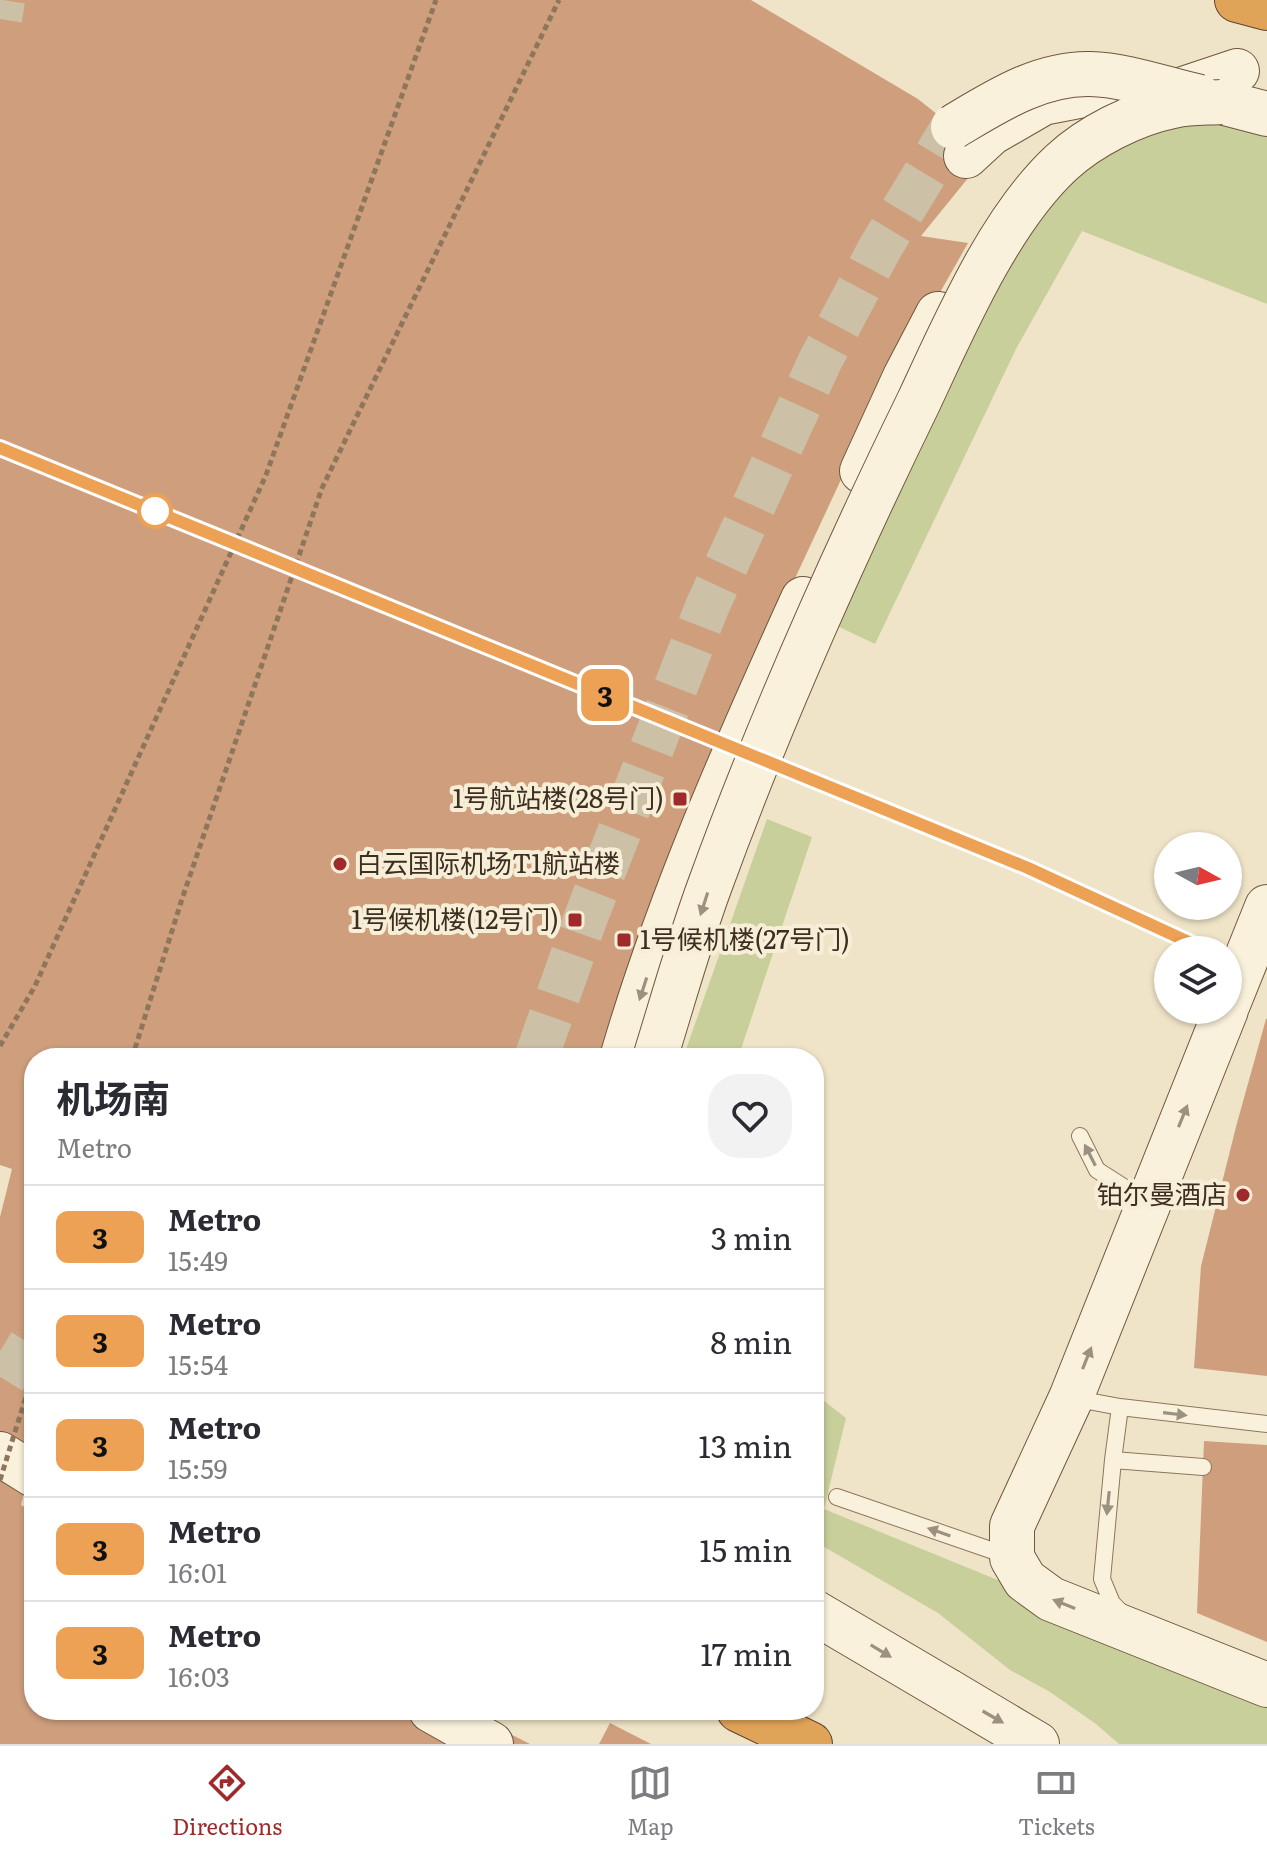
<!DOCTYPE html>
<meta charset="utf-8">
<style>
:root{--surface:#fff;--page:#f2f2f3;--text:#2b2b33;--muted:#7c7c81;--line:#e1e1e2;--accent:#9e2a2b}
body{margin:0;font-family:Literata,"Noto Sans SC",serif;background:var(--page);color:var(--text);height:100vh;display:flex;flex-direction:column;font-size:30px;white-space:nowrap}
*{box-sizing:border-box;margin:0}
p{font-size:26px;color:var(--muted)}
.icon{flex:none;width:44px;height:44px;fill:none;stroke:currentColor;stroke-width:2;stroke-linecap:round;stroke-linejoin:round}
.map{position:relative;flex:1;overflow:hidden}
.sheet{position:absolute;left:24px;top:1048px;width:800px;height:672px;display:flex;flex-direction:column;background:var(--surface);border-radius:32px;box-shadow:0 2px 6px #0004}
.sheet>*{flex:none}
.badge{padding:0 16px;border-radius:12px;font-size:28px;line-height:52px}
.needle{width:52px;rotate:98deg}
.controls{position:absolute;left:1154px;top:832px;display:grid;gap:16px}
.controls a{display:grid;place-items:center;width:88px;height:88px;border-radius:50%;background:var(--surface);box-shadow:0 2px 6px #0004;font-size:40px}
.map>.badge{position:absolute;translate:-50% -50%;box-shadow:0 0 0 4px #fff}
.round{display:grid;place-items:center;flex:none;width:84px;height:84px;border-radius:32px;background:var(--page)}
.head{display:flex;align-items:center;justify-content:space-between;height:136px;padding:0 32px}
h1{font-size:38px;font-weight:700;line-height:60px}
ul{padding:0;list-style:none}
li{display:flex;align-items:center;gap:24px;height:104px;padding:0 32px;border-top:2px solid var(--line)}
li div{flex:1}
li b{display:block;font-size:30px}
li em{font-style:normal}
li .badge{min-width:88px;font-weight:700;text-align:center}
.tab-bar{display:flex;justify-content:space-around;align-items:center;height:112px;border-top:2px solid var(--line);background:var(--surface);font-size:22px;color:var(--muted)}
.tab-bar a{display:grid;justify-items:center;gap:4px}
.tab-bar .active{color:var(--accent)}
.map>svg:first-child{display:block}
.green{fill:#c9cf9b}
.building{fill:#cf9f7d}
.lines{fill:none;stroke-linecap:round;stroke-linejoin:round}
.secondary-tunnel{stroke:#ccc0a6;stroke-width:44;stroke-dasharray:44 22;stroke-linecap:butt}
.highway-tunnel{stroke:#ccc0a6;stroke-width:44;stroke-dasharray:44 22;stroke-linecap:butt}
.lane-casing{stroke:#8d765c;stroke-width:18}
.secondary-casing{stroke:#6f573f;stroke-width:46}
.highway-casing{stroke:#5b4430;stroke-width:46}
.lane{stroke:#faf1dc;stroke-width:16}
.secondary{stroke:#faf1dc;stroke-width:44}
.highway{stroke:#e0a458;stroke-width:44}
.secondary-bridge-casing{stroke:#6f573f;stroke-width:46;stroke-linecap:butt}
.path-bridge{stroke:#8d765c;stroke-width:5;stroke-dasharray:6 4;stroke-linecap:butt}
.secondary-bridge{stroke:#faf1dc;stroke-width:44}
.oneway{fill:#9c907e}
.line-casing{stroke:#fff;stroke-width:18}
.line{stroke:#eca154;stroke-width:12}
.stop-dot{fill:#fff;stroke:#eca154;stroke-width:4}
.poi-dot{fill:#9e2a2b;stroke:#f7eed8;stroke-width:3}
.labels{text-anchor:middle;stroke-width:8;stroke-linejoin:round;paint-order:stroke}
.poi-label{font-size:26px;fill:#3d2e20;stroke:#f7eed8;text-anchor:end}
</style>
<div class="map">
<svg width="1267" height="1744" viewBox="0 0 1267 1744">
<rect width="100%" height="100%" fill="#f0e4c8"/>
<path class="green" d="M1201,117L1267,124V304L1082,231L1016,349L875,644L833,624L945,380L1032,224L1079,161L1155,127Z
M767,819L812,837L738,1058H683Z
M814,1393L846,1418L824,1509L1267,1690V1744H1119L1096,1724L1050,1692L1010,1670L938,1613L814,1541Z"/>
<path class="building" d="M0,0H751L918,99L953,127L973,172L921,236L968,243L873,411L743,690L610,1058H34V1450L21,1505L30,1510L34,1500V1710H464L530,1744H0V1217L12,1169L0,1165Z
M1266,1019H1267V1376L1194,1368L1201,1266L1237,1123Z
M1204,1441L1267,1445V1642L1197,1613Z
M610,1723L651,1744H599Z"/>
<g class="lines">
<path class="secondary-tunnel" d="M0,19L3,0
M536,1058L586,917L707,607L820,361L880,248L953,127"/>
<path class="highway-tunnel" d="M0,1351L34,1372"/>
<defs>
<path id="lane" d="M1080,1136L1097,1170L1147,1202
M1072,1398L1120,1407L1267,1424
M1113,1460L1120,1407
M837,1497L1011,1557
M1124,1615L1112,1603L1102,1579L1113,1460L1203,1467"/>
<path id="secondary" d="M1156,98L1237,71
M1221,102L1267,114
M966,156L991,133L1043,103L1126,87
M862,471L905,377L938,314
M1228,1004L1267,907
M1226,1010L1071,1398L1012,1526V1558L1025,1580L1051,1599L1267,1685
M622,1058C668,900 735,749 803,599
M0,1454L34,1475
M948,1691L1037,1744
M431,1710L491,1744"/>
<path id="highway" d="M1237,0L1267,8
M739,1710L810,1744"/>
</defs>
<use href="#lane" class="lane-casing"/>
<use href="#secondary" class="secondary-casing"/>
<use href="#highway" class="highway-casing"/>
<use href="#lane" class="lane"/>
<use href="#secondary" class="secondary"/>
<use href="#highway" class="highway"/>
<defs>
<path id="secondary-bridge" d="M953,127C995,102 1039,73 1090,74C1127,75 1164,89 1200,97
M655,1058C673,1000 689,942 710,885C770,720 842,559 919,401C955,324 999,221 1061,163C1090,136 1134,114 1173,106C1188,102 1206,103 1221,102
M814,1612L948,1691"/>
</defs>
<use href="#secondary-bridge" class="secondary-bridge-casing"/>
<path class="path-bridge" d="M0,1046L35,986L266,475L436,0
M132,1058L182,899L322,488L559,0
M0,1480L34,1371"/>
<use href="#secondary-bridge" class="secondary-bridge"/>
</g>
<defs><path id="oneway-solid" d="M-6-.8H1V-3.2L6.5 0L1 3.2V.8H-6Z" transform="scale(2)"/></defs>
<g class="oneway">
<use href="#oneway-solid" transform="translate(704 904) rotate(108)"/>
<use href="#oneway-solid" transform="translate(643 989) rotate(108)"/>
<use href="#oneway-solid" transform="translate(1183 1116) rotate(-68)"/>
<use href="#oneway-solid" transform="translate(1090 1155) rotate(-117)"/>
<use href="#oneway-solid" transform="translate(1087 1358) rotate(-68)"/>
<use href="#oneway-solid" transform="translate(1175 1414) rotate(7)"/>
<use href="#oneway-solid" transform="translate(1108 1503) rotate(96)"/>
<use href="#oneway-solid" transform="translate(939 1532) rotate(-161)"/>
<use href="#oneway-solid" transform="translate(1064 1604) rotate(-158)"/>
<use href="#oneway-solid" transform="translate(881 1651) rotate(31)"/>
<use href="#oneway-solid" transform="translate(993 1717) rotate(30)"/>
</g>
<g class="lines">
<defs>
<path id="line" d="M0,448L1028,868L1206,950"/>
</defs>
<use href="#line" class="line-casing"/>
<use href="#line" class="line"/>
</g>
<circle class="stop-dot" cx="155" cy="511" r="16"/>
<g class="poi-dot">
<rect x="672" y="791" width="16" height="16" rx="4"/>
<circle cx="340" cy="864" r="8"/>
<rect x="567" y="912" width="16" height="16" rx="4"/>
<rect x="616" y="932" width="16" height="16" rx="4"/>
<circle cx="1243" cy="1195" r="8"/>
</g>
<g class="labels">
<g class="poi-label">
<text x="664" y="808">1号航站楼(28号门)</text>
<text x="356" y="873" text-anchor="start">白云国际机场T1航站楼</text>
<text x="559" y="929">1号候机楼(12号门)</text>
<text x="640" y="949" text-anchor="start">1号候机楼(27号门)</text>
<text x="1227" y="1204">铂尔曼酒店</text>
</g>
</g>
</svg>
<div class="controls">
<a><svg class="needle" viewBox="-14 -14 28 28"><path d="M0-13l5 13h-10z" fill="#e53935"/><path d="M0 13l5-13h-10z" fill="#7c7c81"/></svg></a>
<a><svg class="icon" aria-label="layers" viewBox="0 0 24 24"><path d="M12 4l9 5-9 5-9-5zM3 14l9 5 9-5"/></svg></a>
</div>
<b class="badge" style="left:605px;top:695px;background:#eca154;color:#111">3</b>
<section class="sheet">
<div class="head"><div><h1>机场南</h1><p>Metro</p></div><a class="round"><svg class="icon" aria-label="heart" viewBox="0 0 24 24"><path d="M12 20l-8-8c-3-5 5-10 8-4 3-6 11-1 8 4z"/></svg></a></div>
<ul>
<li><span class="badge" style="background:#eca154;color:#111">3</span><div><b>Metro</b><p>15:49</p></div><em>3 min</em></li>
<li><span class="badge" style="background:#eca154;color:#111">3</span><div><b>Metro</b><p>15:54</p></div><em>8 min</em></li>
<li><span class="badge" style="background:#eca154;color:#111">3</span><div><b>Metro</b><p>15:59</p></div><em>13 min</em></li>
<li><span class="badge" style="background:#eca154;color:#111">3</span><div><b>Metro</b><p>16:01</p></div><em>15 min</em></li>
<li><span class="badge" style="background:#eca154;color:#111">3</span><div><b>Metro</b><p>16:03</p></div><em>17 min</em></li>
</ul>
</section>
</div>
<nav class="tab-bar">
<a class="active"><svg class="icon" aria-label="directions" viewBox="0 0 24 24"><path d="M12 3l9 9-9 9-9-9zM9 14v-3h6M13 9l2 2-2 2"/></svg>Directions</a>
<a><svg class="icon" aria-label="map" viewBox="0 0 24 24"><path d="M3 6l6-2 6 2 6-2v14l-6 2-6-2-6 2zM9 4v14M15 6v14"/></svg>Map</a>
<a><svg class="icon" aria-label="tickets" viewBox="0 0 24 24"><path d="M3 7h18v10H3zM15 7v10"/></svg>Tickets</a>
</nav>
